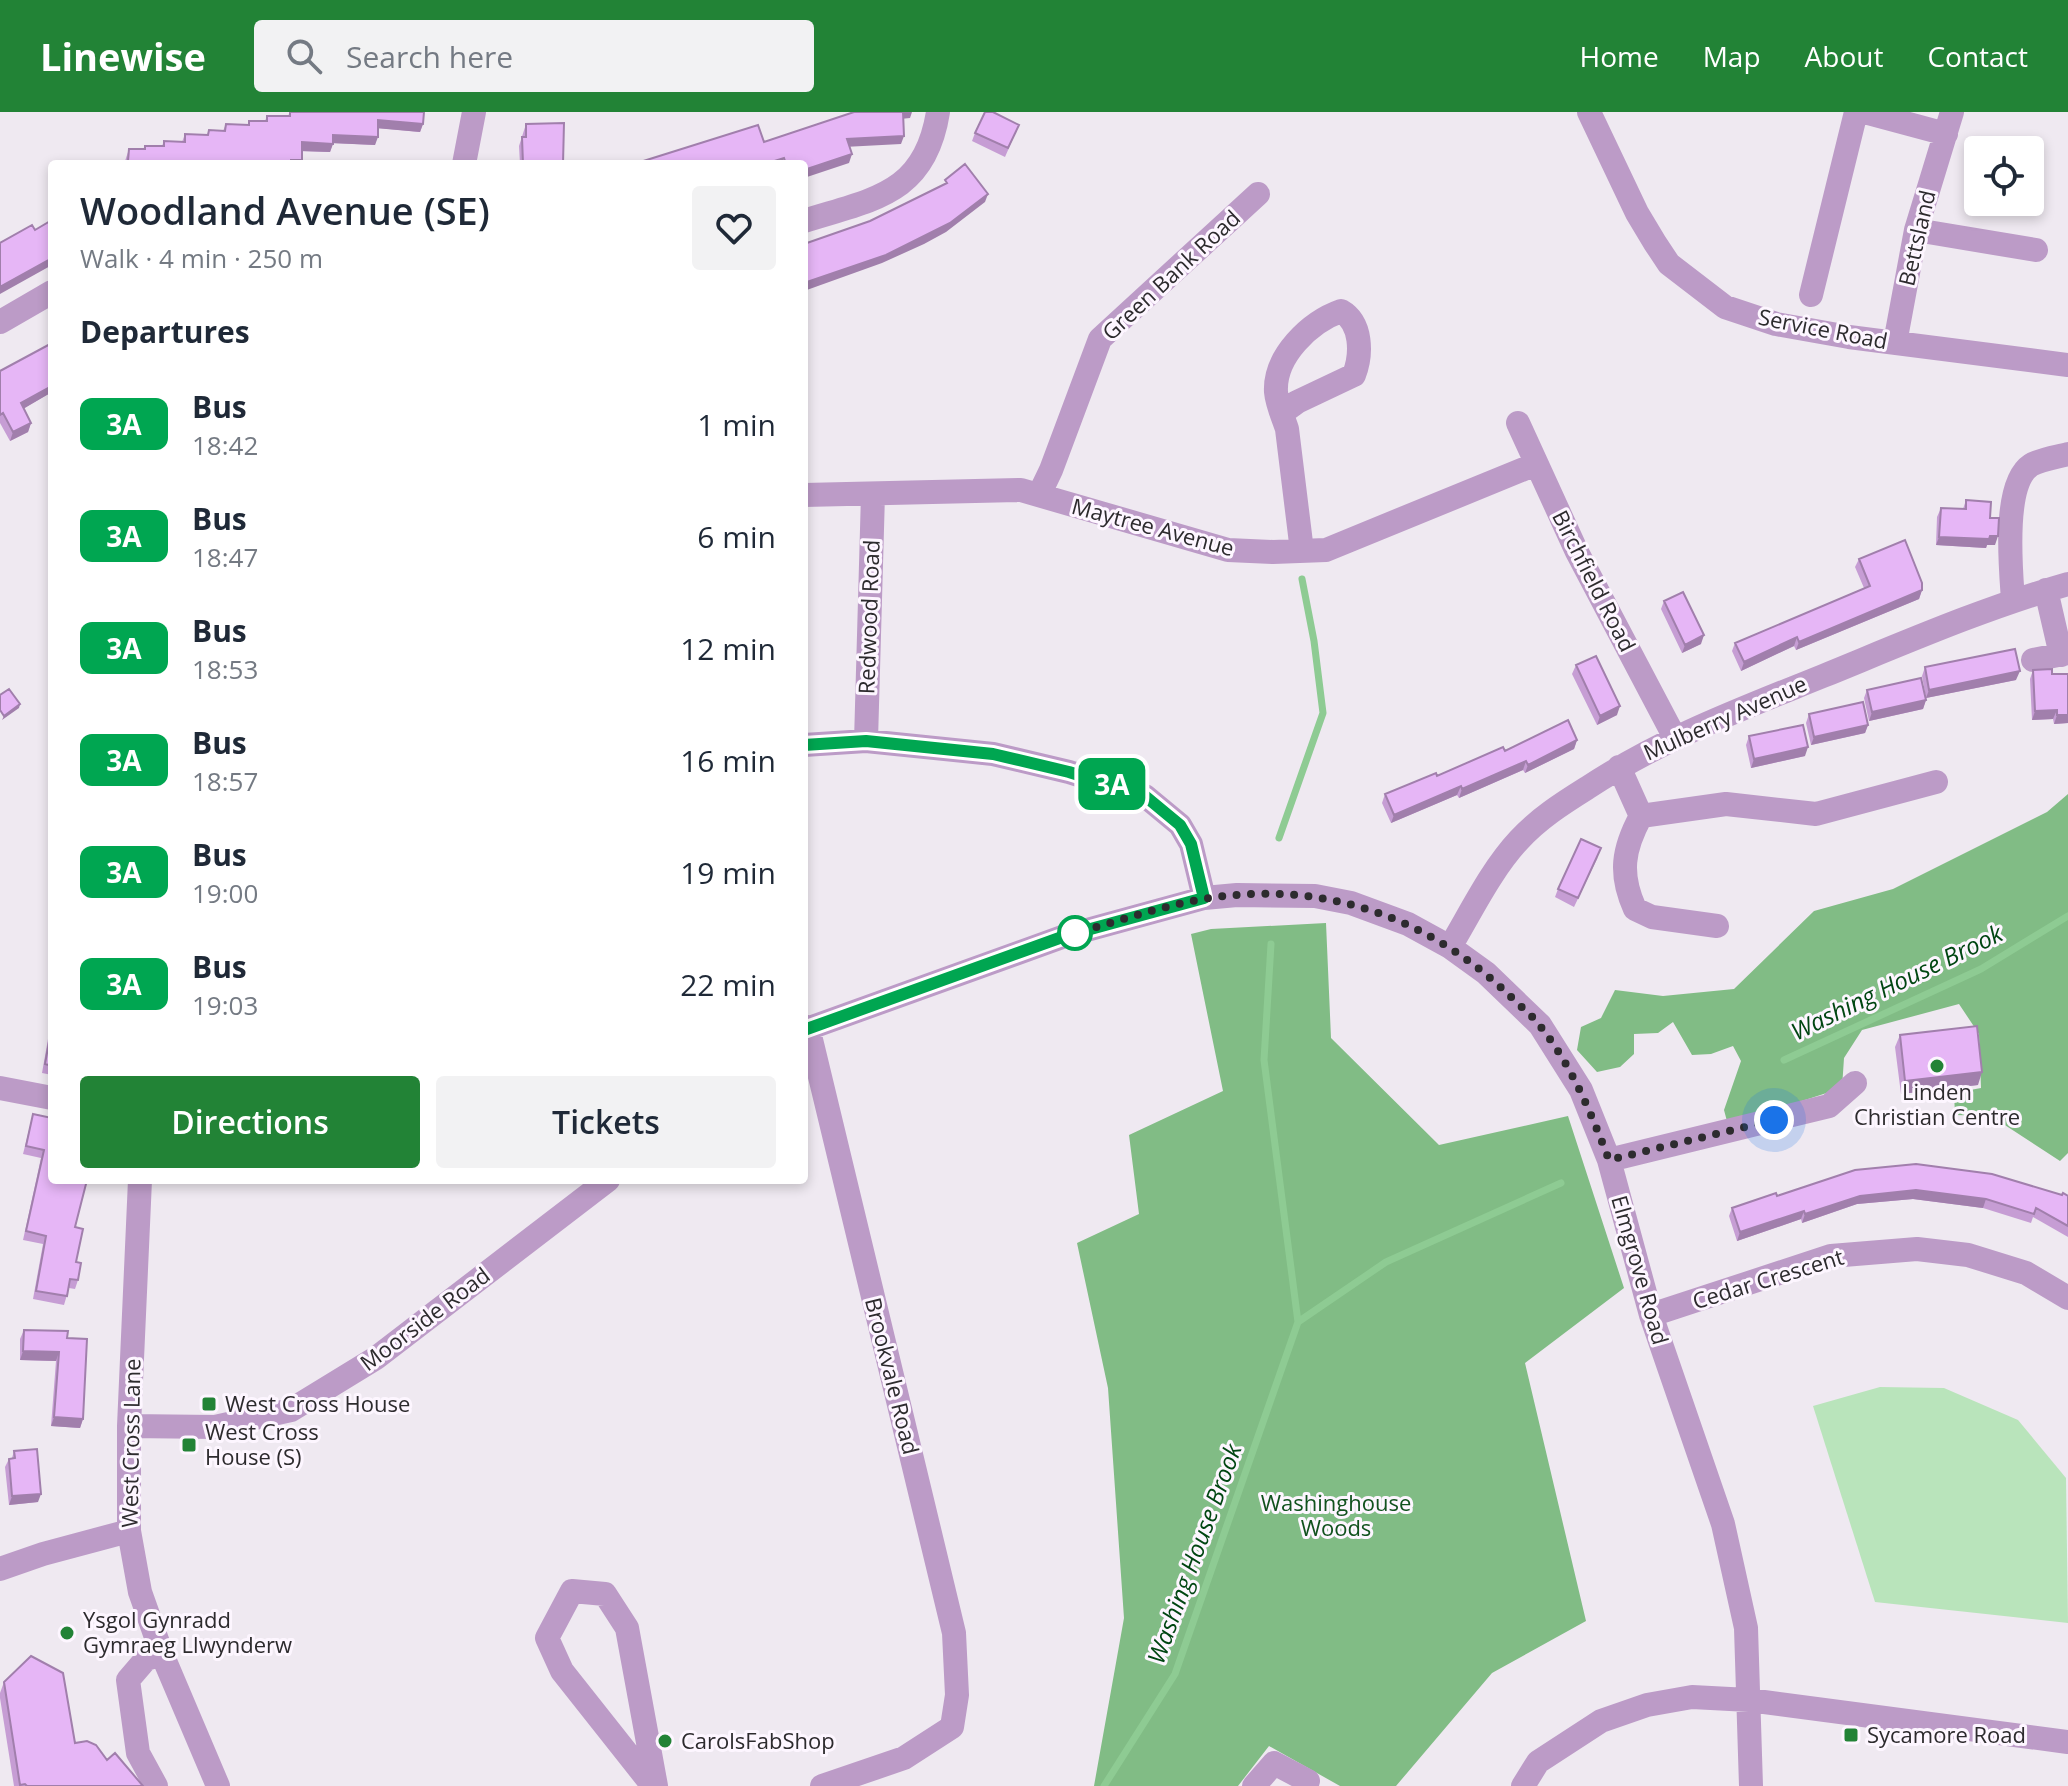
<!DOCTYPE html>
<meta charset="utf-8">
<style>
:root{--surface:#fff;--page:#f2f2f3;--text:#1f2937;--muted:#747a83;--accent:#228336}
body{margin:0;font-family:"Open Sans",sans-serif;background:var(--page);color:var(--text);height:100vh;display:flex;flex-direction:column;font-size:30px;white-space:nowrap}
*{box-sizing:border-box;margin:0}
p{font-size:26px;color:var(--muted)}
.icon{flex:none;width:44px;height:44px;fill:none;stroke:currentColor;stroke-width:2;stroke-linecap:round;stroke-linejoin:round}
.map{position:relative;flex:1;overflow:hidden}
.details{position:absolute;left:48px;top:48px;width:760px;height:1024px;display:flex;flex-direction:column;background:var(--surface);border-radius:8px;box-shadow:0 4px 12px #0003}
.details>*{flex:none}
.badge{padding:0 16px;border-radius:12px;font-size:28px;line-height:52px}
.buttons{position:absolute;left:1964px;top:24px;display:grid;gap:16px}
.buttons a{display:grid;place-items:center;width:80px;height:80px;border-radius:8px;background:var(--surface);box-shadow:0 4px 12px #0003;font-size:40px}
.you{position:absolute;width:40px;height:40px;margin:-20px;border:6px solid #fff;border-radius:50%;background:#1a73e8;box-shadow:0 0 0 12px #1a73e833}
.map>.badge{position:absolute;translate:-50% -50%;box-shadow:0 0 0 4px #fff}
h2{padding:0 32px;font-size:30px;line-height:72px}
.round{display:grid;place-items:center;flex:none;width:84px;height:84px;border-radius:8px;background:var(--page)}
.head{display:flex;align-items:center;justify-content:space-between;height:136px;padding:0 32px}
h1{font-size:38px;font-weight:600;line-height:60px}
.cta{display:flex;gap:16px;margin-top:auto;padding:16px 32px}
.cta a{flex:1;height:92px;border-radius:8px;background:var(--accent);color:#fff;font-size:32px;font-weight:600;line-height:92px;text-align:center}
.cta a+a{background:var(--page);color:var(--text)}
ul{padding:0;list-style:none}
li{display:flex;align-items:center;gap:24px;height:112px;padding:0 32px}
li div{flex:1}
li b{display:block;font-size:30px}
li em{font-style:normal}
li .badge{min-width:88px;font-weight:700;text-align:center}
header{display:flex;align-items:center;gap:48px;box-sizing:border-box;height:112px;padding:0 40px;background:var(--accent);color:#fff}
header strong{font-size:38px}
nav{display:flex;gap:44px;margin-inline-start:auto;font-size:28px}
.search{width:560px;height:72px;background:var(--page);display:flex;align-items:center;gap:20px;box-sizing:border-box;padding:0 28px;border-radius:8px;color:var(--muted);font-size:30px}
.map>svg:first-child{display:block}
.green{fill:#b9e4bb}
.forest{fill:#81bc85}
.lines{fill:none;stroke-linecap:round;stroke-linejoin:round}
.stream{stroke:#8ecb93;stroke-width:7}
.minor{stroke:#bc9bc7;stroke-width:24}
.wall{fill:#c69dd4}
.shaded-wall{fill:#a17fac}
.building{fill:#e6b6f6;stroke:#a17fac;stroke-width:2}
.line-casing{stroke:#fff;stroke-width:18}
.line{stroke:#00a651;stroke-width:12}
.walk{stroke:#2d2b2e;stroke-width:8;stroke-dasharray:0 14.4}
.stop-dot{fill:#fff;stroke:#00a651;stroke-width:4}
.poi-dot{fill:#228336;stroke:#fdf6ff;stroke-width:3}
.labels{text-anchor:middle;stroke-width:6;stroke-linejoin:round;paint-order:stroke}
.street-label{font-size:22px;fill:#2d2b2e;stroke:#fdf6ff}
.poi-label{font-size:22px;fill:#2d2b2e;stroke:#fdf6ff;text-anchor:start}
.park-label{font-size:22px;fill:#11521e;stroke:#fdf6ff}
.water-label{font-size:24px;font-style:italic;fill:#004612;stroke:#fdf6ff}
</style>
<header>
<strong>Linewise</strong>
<div class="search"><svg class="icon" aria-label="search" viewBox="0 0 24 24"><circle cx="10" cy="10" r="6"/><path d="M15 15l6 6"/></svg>Search here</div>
<nav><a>Home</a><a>Map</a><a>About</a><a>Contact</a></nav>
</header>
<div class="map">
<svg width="2068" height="1674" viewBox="0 0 2068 1674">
<rect width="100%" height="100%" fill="#efe9f1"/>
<path class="green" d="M1880,1275L1944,1276L2018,1308L2066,1366L2068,1511L1875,1490L1813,1294Z"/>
<path class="forest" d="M2068,682V1041L2060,1049L1991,1004L1955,1003L1954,981L1981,976L1979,922L1959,892L1862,918L1844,946L1842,976L1728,1013L1724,998L1741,949L1733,934L1711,942L1692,943L1673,910L1658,921L1634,922V942L1620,955L1597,960L1577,938L1581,915L1601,906L1615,878L1663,884L1734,877L1814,799L1893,777L2047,700Z
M1326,811L1331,926L1439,1033L1568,1004L1624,1176L1525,1251L1586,1509L1492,1561L1396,1674H1340L1269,1634L1238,1674H1094L1124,1506L1108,1276L1077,1131L1139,1102L1129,1023L1223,979L1191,822L1211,817Z"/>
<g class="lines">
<path class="stream" d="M1279,726L1323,601L1314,529L1302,467
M1784,948L1981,857L2068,804
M1298,1210L1386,1150L1561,1071
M1104,1674L1175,1562L1298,1210L1264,948L1271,832"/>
<path class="minor" d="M1589,0L1637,101L1655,131L1669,152L1725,195L1776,212L1849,225L2068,253
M1864,0L1946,22
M464,52L474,0
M804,109C873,87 925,83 938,0
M1916,118L2036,138
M1811,183L1856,0
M0,210L52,180
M1895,231L1916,118L1952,0
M1282,301L1297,290L1354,263C1362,242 1362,211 1341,199C1310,210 1274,244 1276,280C1277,292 1283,305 1287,317L1302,439
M1518,311L1577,440L1674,624
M804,383L1021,378L1228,438L1273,440L1326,438L1536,352
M1039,383L1051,358L1100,227L1258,82
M2046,478L2061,543
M2013,488C2011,458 2002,372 2031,353C2041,347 2057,345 2068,342
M2033,548L2068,541
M866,629L873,382
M804,633L866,629L993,642L1069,660L1145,684L1180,713L1191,732L1204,786
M1619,655L1641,704C1623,737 1619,762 1635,797L1652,805L1717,814
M1641,704L1726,692L1816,702L1936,670
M1450,835C1471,800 1491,758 1519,728C1538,707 1563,691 1587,676C1663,626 1739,598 1823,564C1904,531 1984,496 2068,472
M808,915L954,1521L957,1583L952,1615L904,1646L822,1674
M804,918L1065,824L1204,786L1237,783L1315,784L1351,791L1408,812L1450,835L1486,861L1540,913L1581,978L1609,1048L1651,1203L1723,1412L1746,1516L1751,1674
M0,976L52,986
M1609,1048L1829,994L1855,971
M140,1068L129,1314V1419L140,1480L162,1542L218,1674
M1651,1203L1831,1144L1917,1137L1968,1143L2026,1161L2068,1186
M129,1314L215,1315L291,1298L376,1246L608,1068
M0,1457L43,1442L129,1419
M156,1674L138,1641L128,1568L146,1547L162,1542
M653,1674L562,1559L547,1526L572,1479L605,1482L627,1516L656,1674
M1254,1674L1274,1651L1308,1669
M1523,1674L1538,1650L1601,1609L1647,1593L1692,1585L1749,1588L2068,1630"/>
</g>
<path class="wall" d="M290,0L423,12L420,20L378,16L375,33L333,31L330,40L302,39L300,52H93L94,49H125L129,37H143L145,34H162L164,29L182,30L185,22L207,23L209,18L223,19L226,12L248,13L249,9H265L267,4H288Z
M526,12L563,52H520L519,34Z
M1019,13L1005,45L972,29L975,21Z
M0,259L52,280L24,296L31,311L28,320L10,329L0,311Z
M1966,388L1990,406L1995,433H1987L1986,436L1936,433L1937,405L1941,396L1963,397Z
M1859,447L1922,478L1919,487L1796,538L1794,534L1741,559L1732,539L1735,531L1864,476L1855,455Z
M1664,489L1701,532L1682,541L1661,497Z
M1576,553L1617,603L1597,613L1572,562Z
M1925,555L2016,568L1926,586L1922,564Z
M2033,558L2052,562L2068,611L2054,612L2053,607L2032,608L2030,567Z
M1867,578L1926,588L1923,597L1869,609L1864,586Z
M1809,602L1868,613L1865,621L1811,633L1806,611Z
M1749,624L1805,644L1751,656L1746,633Z
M1577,628L1574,637L1525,661L1523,658L1459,686L1457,683L1391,711L1382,691L1385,682L1505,639Z
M1598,745L1574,795L1555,785L1558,777Z
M51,919H52V963L42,961L48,927Z
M1900,923L1978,973L1901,982L1895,935Z
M33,1002L75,1115L76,1150L78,1168L75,1177L69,1176L64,1193L33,1187L43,1132L23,1128L41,1046L23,1042Z
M2062,1083L2068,1084V1125L2033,1105L2031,1111L1983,1096L1913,1087L1857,1092L1802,1111L1801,1107L1737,1129L1729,1104L1732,1096L1777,1084Z
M24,1218L67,1226L83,1307L80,1316L51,1314L56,1249L20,1248V1227Z
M14,1339L38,1390L9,1393L5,1355L9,1347L12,1346Z
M4,1570L75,1631L107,1648L143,1674H14L0,1586V1581Z"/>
<path class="shaded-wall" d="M903,0H912L910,6L900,7Z
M378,8L423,12L420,20L375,16Z
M333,23L378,25L375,33L330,31Z
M904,24L901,32L844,35L847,27Z
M302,30L333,32L330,40L299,39Z
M852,42L849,51L804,66V58Z
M784,46L782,52H765Z
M291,48H302L300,52H290Z
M988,82L985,90L946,120L924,132L882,151L804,179V171Z
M52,146V153L0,182V175Z
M52,274V280L18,300L21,291Z
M31,311L28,320L10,329L13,320Z
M1998,424L1995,433H1987L1986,436L1936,433L1939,425Z
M1922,478L1919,487L1796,538L1799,530Z
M1704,523L1701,532L1682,541L1685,533Z
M1797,525L1794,534L1741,559L1744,550Z
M2020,559L2016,568L1926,586L1929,578Z
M1926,588L1923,597L1869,609L1872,600Z
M20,592L19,596L2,608L4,604Z
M1620,594L1617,603L1597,613L1600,604Z
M2057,598L2053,607L2032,608L2035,599Z
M2057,603H2068V611L2054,612Z
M1868,613L1865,621L1811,633L1814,625Z
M1577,628L1574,637L1525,661L1528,653Z
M1808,635L1805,644L1751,656L1754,647Z
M1526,649L1523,658L1459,686L1462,677Z
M1461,674L1457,683L1391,711L1394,703Z
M1982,960L1978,973L1901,982L1905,969Z
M1916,1078L1986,1087L1983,1096L1913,1087L1857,1092L1802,1111L1805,1102L1860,1084Z
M1804,1099L1801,1107L1737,1129L1740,1120Z
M23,1239L59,1240L56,1249L20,1248Z
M54,1305L83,1307L80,1316L51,1314Z
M41,1382L38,1390L9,1393L12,1384Z"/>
<path class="building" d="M290,0H424L423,12L378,8V25L333,23V32L302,30V48H291V52H94V49H128L129,37H145V34H164V29L185,30V22L208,23L209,18L225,19L226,12L249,13V9H267V4H290Z
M854,0H903L904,24L847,27L852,42L804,58V52H786L784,46L765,52H638L637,51L758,13L764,30Z
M985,0H993L1019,13L1008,36L975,21Z
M564,11L563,52H523L522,25H526V12Z
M965,52L988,82L950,111L886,143L804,171V132L870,109L947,71L945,68Z
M52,108V146L0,175V131L32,113L35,118Z
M52,231V274L21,291L31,311L13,320L3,301L0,303V259Z
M1966,388L1991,390L1990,406H1999L1998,424H1990L1989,427L1939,425L1941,396L1966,397Z
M1905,428L1922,471V478L1799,530L1797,525L1744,550L1735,531L1870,474L1859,447Z
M1683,480L1704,523L1685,533L1664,489Z
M2015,537L2020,559L1929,578L1925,555Z
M1596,544L1620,594L1600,604L1576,553Z
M2052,557V562H2068V603H2057V598L2035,599L2033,558Z
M1921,566L1926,588L1872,600L1867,578Z
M9,577L20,592L4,604L0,598V583Z
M1863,590L1868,613L1814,625L1809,602Z
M1568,608L1577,628L1528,653L1526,649L1462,677L1461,674L1394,703L1385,682L1436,661L1437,664L1503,635L1505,639Z
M1803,613L1808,635L1754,647L1749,624Z
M1581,727L1601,736L1578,786L1558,777Z
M1977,914L1982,960L1905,969L1900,923Z
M51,919H52V954L45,952Z
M33,1002L52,1006V1068H87L75,1115L83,1117L76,1150L81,1151L78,1168L70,1167L67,1184L36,1179L46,1124L26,1119L44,1038L26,1034Z
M1916,1052L1992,1062L2062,1083L2063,1081L2068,1084V1114L2036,1096L2034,1102L1986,1087L1916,1078L1860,1084L1805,1102L1804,1099L1740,1120L1732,1096L1776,1081L1777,1084L1855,1058Z
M24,1218L68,1219L67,1226L87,1227L83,1307L54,1305L59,1240L23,1239Z
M37,1337L41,1382L12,1384L9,1347L15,1346L14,1339Z
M31,1544L63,1561L75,1631L87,1629L96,1633L107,1648L115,1641L143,1674H27L25,1672L20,1673L4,1570Z"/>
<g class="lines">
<defs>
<path id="line" d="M804,633L866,629L993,642L1069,660L1145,684L1180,713L1191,732L1204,786L1065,824L804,918"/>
</defs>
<use href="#line" class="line-casing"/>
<use href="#line" class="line"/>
<path class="walk" d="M1075,821L1065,824C1121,809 1178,787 1236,783C1340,774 1436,812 1510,884C1520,894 1532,903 1540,914C1572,954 1591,1001 1609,1048L1774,1008"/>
</g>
<circle class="stop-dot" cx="1075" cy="821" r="16"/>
<g class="poi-dot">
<circle cx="1937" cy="954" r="8"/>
<rect x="201" y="1284" width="16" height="16" rx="4"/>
<rect x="181" y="1325" width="16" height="16" rx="4"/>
<circle cx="67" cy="1521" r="8"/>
<rect x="1843" y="1615" width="16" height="16" rx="4"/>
<circle cx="665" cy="1629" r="8"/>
</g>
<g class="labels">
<g class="street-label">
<text transform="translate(1917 126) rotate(-77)" y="8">Bettsland</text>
<text transform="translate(1171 163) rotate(-43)" y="8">Green Bank Road</text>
<text transform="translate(1823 217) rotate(11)" y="8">Service Road</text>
<text transform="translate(1153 415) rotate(15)" y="8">Maytree Avenue</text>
<text transform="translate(1594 469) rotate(63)" y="8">Birchfield Road</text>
<text transform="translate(869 505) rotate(-88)" y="8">Redwood Road</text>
<text transform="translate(1725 606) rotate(-24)" y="8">Mulberry Avenue</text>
<text transform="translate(1640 1158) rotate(74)" y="8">Elmgrove Road</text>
<text transform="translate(1768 1167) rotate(-17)" y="8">Cedar Crescent</text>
<text transform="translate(425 1207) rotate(-37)" y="8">Moorside Road</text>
<text transform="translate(892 1264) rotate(76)" y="8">Brookvale Road</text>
<text transform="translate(131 1331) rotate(-89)" y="8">West Cross Lane</text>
</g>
<g class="poi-label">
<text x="1937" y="988" text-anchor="middle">Linden<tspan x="1937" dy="25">Christian Centre</tspan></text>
<text x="225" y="1300">West Cross House</text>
<text x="205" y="1328">West Cross<tspan x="205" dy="25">House (S)</tspan></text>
<text x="83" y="1516">Ysgol Gynradd<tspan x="83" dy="25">Gymraeg Llwynderw</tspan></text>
<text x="1867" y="1631">Sycamore Road</text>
<text x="681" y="1637">CarolsFabShop</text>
</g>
<g class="park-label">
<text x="1336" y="1399">Washinghouse<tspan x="1336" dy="25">Woods</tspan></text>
</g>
<g class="water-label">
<text transform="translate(1897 871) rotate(-26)" y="8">Washing House Brook</text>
<text transform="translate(1195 1442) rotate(-70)" y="8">Washing House Brook</text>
</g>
</g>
</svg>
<div class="buttons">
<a><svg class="icon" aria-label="locate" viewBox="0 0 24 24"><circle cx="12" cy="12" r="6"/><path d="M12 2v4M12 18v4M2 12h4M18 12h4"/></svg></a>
</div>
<div class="you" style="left:1774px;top:1008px"></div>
<b class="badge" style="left:1112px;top:672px;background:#00a651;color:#fff">3A</b>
<section class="details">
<div class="head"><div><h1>Woodland Avenue (SE)</h1><p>Walk · 4 min · 250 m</p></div><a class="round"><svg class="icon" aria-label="heart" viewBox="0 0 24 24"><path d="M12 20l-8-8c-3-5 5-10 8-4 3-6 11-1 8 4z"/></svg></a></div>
<h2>Departures</h2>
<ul>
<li><span class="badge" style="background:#00a651;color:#fff">3A</span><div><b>Bus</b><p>18:42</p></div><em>1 min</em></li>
<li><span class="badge" style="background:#00a651;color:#fff">3A</span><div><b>Bus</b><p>18:47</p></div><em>6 min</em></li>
<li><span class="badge" style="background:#00a651;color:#fff">3A</span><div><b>Bus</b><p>18:53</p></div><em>12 min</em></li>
<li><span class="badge" style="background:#00a651;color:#fff">3A</span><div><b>Bus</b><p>18:57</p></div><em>16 min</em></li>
<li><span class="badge" style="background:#00a651;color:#fff">3A</span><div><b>Bus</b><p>19:00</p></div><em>19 min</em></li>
<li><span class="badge" style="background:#00a651;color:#fff">3A</span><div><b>Bus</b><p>19:03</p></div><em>22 min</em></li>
</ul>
<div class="cta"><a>Directions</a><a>Tickets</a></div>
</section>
</div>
